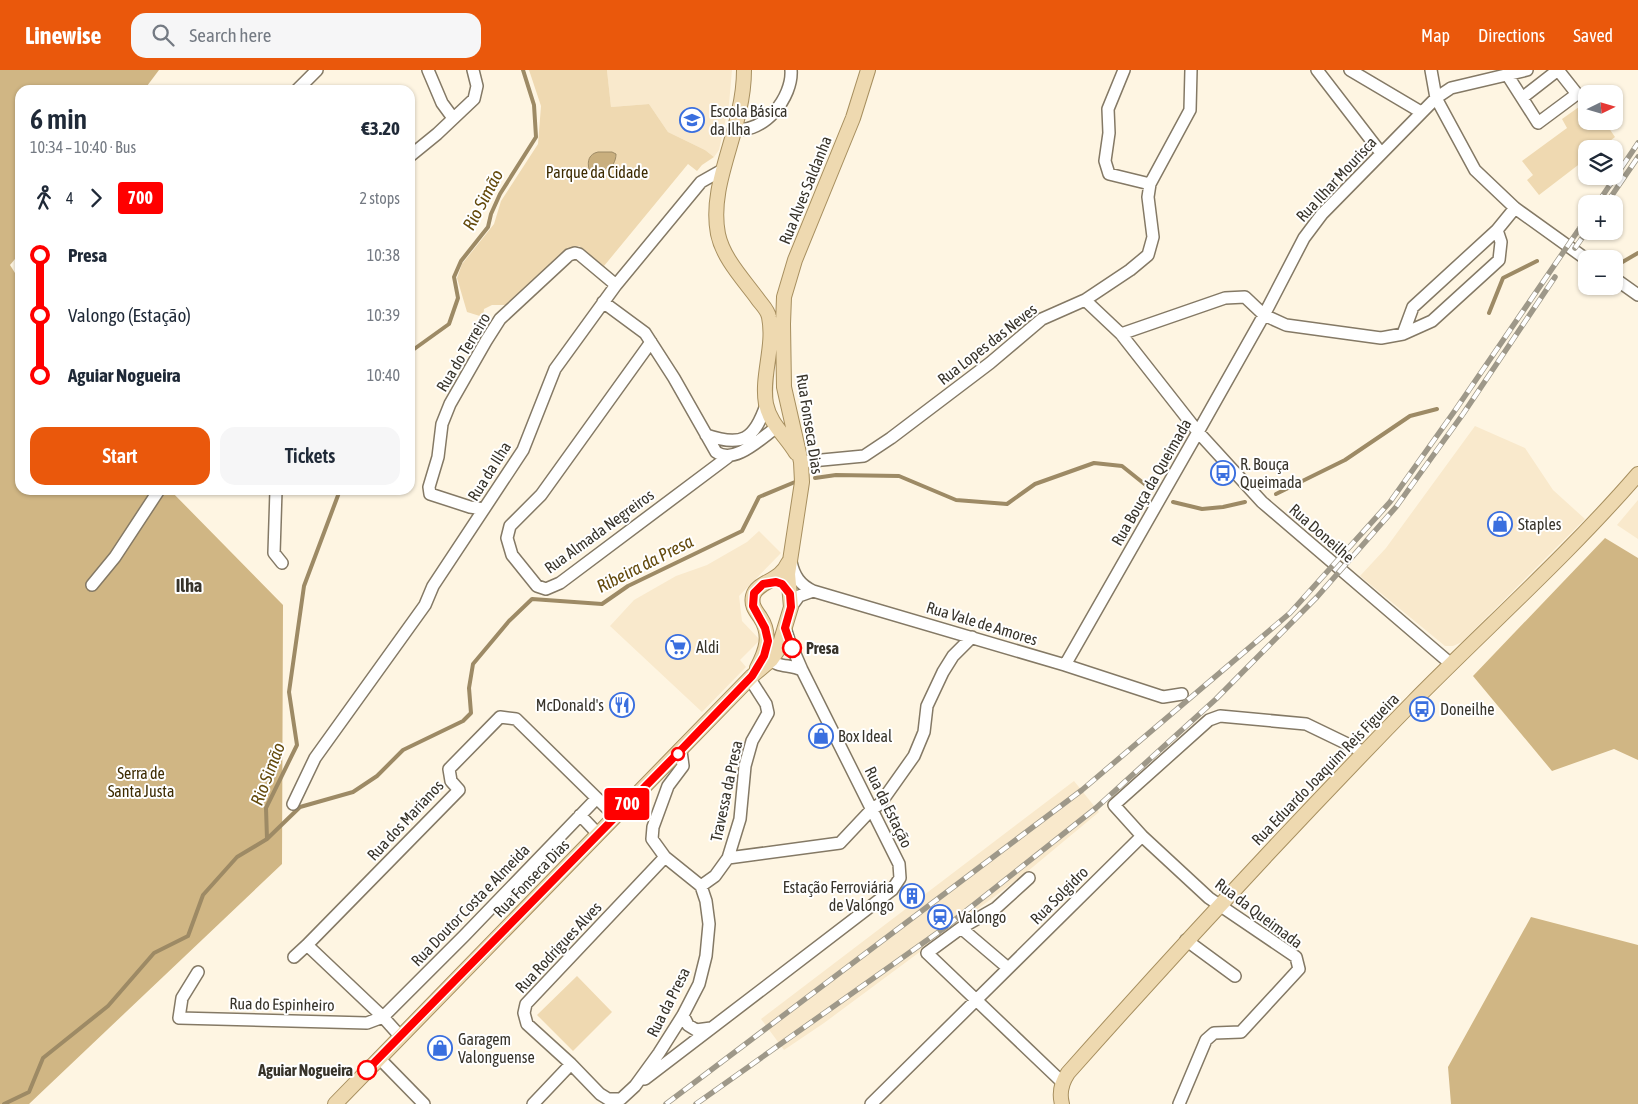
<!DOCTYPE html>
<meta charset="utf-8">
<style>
:root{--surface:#fff;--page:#f6f6f7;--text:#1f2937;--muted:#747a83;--accent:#ea580c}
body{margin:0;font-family:"Asap Condensed",sans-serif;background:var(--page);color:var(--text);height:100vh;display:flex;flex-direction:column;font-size:19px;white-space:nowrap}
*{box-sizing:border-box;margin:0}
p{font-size:16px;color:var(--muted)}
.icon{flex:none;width:28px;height:28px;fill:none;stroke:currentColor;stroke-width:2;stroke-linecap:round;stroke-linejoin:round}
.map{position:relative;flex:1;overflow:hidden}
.side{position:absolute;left:15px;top:15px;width:400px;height:410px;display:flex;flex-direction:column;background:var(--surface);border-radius:15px;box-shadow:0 1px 4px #0004}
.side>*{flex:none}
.badge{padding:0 10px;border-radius:4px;font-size:18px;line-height:32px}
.needle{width:32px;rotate:85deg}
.tools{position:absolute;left:1578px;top:15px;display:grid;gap:10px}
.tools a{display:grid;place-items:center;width:45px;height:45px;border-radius:10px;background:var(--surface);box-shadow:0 1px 4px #0004;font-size:25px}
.map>.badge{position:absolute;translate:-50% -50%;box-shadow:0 0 0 2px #fff}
.legs{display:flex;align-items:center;gap:8px;height:55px;padding:0 15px;font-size:16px}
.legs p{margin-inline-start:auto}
.overview{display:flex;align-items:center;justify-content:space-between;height:85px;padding:0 15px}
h1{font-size:28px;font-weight:600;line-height:38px}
.action{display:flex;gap:10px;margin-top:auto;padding:10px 15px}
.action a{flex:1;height:58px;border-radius:15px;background:var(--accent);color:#fff;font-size:20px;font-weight:600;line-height:58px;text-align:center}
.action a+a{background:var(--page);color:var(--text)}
ul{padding:0 15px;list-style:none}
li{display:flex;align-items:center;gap:18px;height:60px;font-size:19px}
li i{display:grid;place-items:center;width:8px;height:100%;margin:0 6px;background:currentColor}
li i::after{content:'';width:12px;height:12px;margin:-6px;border:4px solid;border-radius:50%;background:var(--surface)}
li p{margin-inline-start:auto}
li:first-child i{background:linear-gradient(#0000 50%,currentColor 0)}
li:last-child i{background:linear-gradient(currentColor 50%,#0000 0)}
header{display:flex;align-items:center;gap:30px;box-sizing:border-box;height:70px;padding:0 25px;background:var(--accent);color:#fff}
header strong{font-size:24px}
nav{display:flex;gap:28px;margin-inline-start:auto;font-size:18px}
.search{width:350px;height:45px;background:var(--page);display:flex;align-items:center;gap:12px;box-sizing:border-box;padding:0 18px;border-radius:15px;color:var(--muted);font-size:19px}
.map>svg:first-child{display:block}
.built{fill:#f9e9cc}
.green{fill:#efd9b1}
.forest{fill:#d0b684}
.water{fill:#c9af7e;stroke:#9d8a65}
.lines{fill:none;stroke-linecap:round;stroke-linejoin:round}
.stream{stroke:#9d8a65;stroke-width:4}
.minor-casing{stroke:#847965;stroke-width:14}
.major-casing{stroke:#a78f5f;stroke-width:16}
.minor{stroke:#fff;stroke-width:11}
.major{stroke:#eed9b0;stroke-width:14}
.rail-casing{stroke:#9e9889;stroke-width:5.5}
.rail{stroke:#fff;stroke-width:4;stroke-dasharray:11;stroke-linecap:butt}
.line-1-casing{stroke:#fff;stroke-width:11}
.line-1{stroke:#f00;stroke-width:8}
.stop-1-dot{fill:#fff;stroke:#f00;stroke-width:2.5}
.labels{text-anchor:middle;stroke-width:4;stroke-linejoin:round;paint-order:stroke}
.poi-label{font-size:16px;fill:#37332a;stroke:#fff;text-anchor:start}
.park-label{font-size:16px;fill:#3d2b01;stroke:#fff}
.street-label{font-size:16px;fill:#37332a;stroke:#fff}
.stop-label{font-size:16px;font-weight:bold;fill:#37332a;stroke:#fff;text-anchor:start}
.water-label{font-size:18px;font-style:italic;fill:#644a0c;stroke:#fff}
.neighbourhood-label{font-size:18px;font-weight:bold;fill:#37332a;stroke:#fff}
</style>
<header>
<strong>Linewise</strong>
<div class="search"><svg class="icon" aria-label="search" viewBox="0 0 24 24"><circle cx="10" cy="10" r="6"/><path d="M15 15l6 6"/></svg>Search here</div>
<nav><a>Map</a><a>Directions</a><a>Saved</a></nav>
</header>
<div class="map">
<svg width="1638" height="1034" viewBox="0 0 1638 1034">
<rect width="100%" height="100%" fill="#fef5e2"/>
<path class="built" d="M607,0H732L729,34L719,80L714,87L705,80L668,62L649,34L611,37Z
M1475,356L1525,378L1553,420L1585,449L1462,572L1453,576H1445L1360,506L1386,478Z
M1638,430V469L1617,455Z
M759,461L781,483L739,526L742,551L760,570L740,590L746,597L702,642L610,556L634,530L676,506L707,495L747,472Z
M1074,711L1099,742L1022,806L824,953L784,980L761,949Z"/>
<path class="green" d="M529,0H607L611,37L649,34L668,62L705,80L714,87L702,95L697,101L688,94L604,196L579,176L567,178L550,197L509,235H492L484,239L483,247L467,242L457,208L462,194L494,154L501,131L538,74L541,36Z
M1586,32V51H1604L1615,67L1600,79H1586V89L1539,125L1527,110L1533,105L1522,91L1567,58L1562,49Z
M577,906L612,942L573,981L537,945Z"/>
<path class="forest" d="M0,0H159L144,20H20V183L10,195L20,211V420H170L283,535L282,794L29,1034H0Z
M1605,468L1638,488V690L1614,679L1552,701L1473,606Z
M1531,847L1638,875V1034H1451L1448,997Z"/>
<path class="water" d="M598,82H612L616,84C616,98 601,109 589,99C587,91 589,84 598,82Z"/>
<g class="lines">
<path class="stream" d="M1619,194L1638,183
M1489,243L1503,208L1537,191
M410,282L449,254L458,228L454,207L461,191L488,157L491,144L500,124L536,67L534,35L523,0
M815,408L836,405L899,406L956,430L1007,434L1035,414L1094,393L1122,396L1147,416
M1276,424L1345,390L1410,346L1437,339
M1173,432L1202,439L1223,437L1245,432
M267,769L300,737L353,722L377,706L403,680L463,651L471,643L469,618L473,594L509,551L532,529L602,534L628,516L742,461L759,427L795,412
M4,1034L29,1022L43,988L108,936L154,883L188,866L203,825L237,787L267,769L266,738L297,675L289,622L304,516L340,420"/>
<defs>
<path id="minor" d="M428,0L442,33L453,48
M1124,0L1108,39L1109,63L1105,91L1109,104L1150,114
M1317,0L1381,83
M1350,0L1421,42
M1431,0L1436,28L1475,100L1515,138L1586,189
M1508,6L1538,53L1577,24L1558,0
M297,20L317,0
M1522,28L1558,0
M735,59C764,64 793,27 791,0
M410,86L437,64L474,29L477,16L473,0
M1614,208L1638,225
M1085,230L1121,264L1198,362L1262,432L1451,594
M603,232L645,263L674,308L716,382C735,395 761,368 777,357
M1121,264L1225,228L1245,227L1264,245L1286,255L1381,268L1403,264L1432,251L1499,190L1501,172L1497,160
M1403,264L1413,237L1497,160L1515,138
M651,272L541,425L510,456L507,468L512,485L537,516L546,519L560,513L728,387
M706,365C742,377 754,370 766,335
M801,392L864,386L891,368L990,293L1042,249L1085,230L1130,200L1148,185L1153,167L1148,127L1150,114L1190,40L1191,0
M276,420L274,483L282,493
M484,439L470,437L430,424L429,417L438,387L442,354L450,334L486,271L500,249L569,185L575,183L579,184L616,215
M791,492C794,506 800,515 813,521L1065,595L1163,627L1182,624
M92,515L115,487L159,420
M791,537L799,526L813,521
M769,584V588C777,598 790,594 802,600
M1065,595L1198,362L1264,245L1304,168L1322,144L1436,28L1451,18L1527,0
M293,734L315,688L425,535L433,516L523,380L555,299L616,215L701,112L724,99
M580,745L598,764
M665,787L526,934L524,943L527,954L571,994L600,1024L608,1029H621L635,1016L659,983L683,945L699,914L706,886L709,854L706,831L701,816L665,787L652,769L653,757L668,716L683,696L681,681
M728,788L740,749L745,696L752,671L768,643L766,634L750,609
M1029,808L996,838L961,858L927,883L1062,1012
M701,816L715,806L728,788L840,773L872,739L880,734L914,686L924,662L927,636L943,602L953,586L972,567
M961,858L1008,898
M1186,870L1235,906
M294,887L307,875
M198,902L182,928L179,948L367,953L383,947L464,866L596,729
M683,945L688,955L696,960L711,958
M400,966L383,947L307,875L459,720L451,711L449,699L500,647L516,649L615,746
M379,988L424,1034
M645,1009L892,820L900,808L899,794L802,600L789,570L785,558
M533,1034L571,994
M871,1034L1142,766
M1179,1034L1206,970L1214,963L1241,962L1299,899L1296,887L1209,828L1142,766L1114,735L1209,650L1220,646L1306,654L1364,682"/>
<path id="major" d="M744,0C744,14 742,28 739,41C731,81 710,123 718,164C723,188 743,209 757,228C761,234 768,240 769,247C775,276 761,306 766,334C770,354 786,366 796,383
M757,598C766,581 772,565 760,547C755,540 751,535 753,526C757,511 780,512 788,493
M335,1034L752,606L771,590L778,580L791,537L788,504L802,412L801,392L784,317L783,254L784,227L795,190L853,48L868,0
M1062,1034C1059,1023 1062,1012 1068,1003C1180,877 1295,753 1413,632C1488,556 1568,485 1638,404"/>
</defs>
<use href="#minor" class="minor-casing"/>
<use href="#major" class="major-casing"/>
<use href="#minor" class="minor"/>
<use href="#major" class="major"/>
<defs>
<path id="rail" d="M1597,134L1638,73
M1606,134L1638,87
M1575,178L1587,161
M666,1034L1082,720L1290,543L1390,432L1456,339L1586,149
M696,1034L947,856L1096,738L1216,629L1317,527L1396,437L1463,344L1555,207"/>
</defs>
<use href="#rail" class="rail-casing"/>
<use href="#rail" class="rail"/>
</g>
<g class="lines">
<defs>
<path id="line-1" d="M367,1000L680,681L752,606L764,586L768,571L765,558L753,536L754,523L763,514L776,512L782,514L790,524L791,537L785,558L792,578"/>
</defs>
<use href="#line-1" class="line-1-casing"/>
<use href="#line-1" class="line-1"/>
</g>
<defs>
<symbol id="school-ring" viewBox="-11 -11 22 22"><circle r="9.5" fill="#fff" stroke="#3a6fdf" stroke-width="1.5"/><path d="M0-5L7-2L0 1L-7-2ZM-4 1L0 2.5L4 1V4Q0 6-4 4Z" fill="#3a6fdf"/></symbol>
<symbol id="bus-ring" viewBox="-11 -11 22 22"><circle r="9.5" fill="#fff" stroke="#3a6fdf" stroke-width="1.5"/><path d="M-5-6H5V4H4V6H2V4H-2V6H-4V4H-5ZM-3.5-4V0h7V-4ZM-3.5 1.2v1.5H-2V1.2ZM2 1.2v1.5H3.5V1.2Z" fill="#3a6fdf"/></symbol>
<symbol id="shop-ring" viewBox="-11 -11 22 22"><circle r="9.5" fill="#fff" stroke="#3a6fdf" stroke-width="1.5"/><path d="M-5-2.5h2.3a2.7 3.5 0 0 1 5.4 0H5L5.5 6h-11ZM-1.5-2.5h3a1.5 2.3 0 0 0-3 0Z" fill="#3a6fdf"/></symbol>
<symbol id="supermarket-ring" viewBox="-11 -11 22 22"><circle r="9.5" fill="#fff" stroke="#3a6fdf" stroke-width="1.5"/><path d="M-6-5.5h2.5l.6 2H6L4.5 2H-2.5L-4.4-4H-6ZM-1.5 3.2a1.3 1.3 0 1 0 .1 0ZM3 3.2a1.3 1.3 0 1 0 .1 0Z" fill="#3a6fdf"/></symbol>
<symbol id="restaurant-ring" viewBox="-11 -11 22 22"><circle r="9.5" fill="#fff" stroke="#3a6fdf" stroke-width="1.5"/><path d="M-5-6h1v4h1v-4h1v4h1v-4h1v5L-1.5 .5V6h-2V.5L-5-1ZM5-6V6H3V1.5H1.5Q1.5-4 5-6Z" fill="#3a6fdf"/></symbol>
<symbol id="building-ring" viewBox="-11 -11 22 22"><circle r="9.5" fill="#fff" stroke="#3a6fdf" stroke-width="1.5"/><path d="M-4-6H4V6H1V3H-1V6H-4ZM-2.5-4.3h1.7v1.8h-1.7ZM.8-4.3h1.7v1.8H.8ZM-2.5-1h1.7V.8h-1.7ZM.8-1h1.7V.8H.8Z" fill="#3a6fdf"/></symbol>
<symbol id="station-ring" viewBox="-11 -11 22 22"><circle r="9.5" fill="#fff" stroke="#3a6fdf" stroke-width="1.5"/><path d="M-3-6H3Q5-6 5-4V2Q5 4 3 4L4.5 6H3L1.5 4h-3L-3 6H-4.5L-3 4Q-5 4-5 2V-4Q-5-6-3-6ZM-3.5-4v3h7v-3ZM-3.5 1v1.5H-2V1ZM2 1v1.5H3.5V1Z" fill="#3a6fdf"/></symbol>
</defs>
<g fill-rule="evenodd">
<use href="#school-ring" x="678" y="36" width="28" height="28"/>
<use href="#bus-ring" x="1209" y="389" width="28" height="28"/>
<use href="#shop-ring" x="1486" y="440" width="28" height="28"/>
<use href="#supermarket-ring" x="664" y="563" width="28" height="28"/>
<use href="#restaurant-ring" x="608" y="621" width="28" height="28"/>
<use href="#bus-ring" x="1408" y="625" width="28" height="28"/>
<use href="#shop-ring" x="807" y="652" width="28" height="28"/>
<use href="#building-ring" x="898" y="812" width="28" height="28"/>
<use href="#station-ring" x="926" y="833" width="28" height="28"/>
<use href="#shop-ring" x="426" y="964" width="28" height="28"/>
</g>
<g class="stop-1-dot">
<circle cx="792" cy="578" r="9"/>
<circle cx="678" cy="684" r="6"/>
<circle cx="367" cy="1000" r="9"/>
</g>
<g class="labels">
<g class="poi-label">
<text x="710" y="47">Escola Básica<tspan x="710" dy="18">da Ilha</tspan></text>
<text x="1240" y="400">R. Bouça<tspan x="1240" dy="18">Queimada</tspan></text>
<text x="1518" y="460">Staples</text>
<text x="696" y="583">Aldi</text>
<text x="604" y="641" text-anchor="end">McDonald's</text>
<text x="1440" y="645">Doneilhe</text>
<text x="838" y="672">Box Ideal</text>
<text x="894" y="823" text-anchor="end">Estação Ferroviária<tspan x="894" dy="18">de Valongo</tspan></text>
<text x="958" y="853">Valongo</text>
<text x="458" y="975">Garagem<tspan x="458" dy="18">Valonguense</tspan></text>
</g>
<g class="park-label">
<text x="597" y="108">Parque da Cidade</text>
<text x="141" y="709">Serra de<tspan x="141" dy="18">Santa Justa</tspan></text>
</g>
<g class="street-label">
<text transform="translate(1336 109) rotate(-47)" y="6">Rua Ilhar Mourisca</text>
<text transform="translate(805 120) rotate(-68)" y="6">Rua Alves Saldanha</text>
<text transform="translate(987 274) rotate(-38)" y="6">Rua Lopes das Neves</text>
<text transform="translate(463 282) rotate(-59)" y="6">Rua do Terreiro</text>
<text transform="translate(810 354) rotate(81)" y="6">Rua Fonseca Dias</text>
<text transform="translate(489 401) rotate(-58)" y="6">Rua da Ilha</text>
<text transform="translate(1151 412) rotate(-60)" y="6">Rua Bouça da Queimada</text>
<text transform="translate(599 461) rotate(-36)" y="6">Rua Almada Negreiros</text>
<text transform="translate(1322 463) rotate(41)" y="6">Rua Doneilhe</text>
<text transform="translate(982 553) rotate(17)" y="6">Rua Vale de Amores</text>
<text transform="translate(1325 699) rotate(-46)" y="6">Rua Eduardo Joaquim Reis Figueira</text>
<text transform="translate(726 721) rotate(-78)" y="6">Travessa da Presa</text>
<text transform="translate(889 737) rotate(64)" y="6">Rua da Estação</text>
<text transform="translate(405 750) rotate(-47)" y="6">Rua dos Marianos</text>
<text transform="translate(531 808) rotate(-46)" y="6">Rua Fonseca Dias</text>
<text transform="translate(1059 825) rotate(-45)" y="6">Rua Solgidro</text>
<text transform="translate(470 835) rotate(-46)" y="6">Rua Doutor Costa e Almeida</text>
<text transform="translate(1259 843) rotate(37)" y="6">Rua da Queimada</text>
<text transform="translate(558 877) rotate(-47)" y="6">Rua Rodrigues Alves</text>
<text transform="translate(668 932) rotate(-63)" y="6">Rua da Presa</text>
<text transform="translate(282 934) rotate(1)" y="6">Rua do Espinheiro</text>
</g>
<g class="stop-label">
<text x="806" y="584">Presa</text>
<text x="353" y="1006" text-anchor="end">Aguiar Nogueira</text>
</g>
<g class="water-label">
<text transform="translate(483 130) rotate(-62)" y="6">Rio Simão</text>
<text transform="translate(645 494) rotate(-27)" y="6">Ribeira da Presa</text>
<text transform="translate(268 704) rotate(-69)" y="6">Rio Simão</text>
</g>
<g class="neighbourhood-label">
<text x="189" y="522">Ilha</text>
</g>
</g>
</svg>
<div class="tools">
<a><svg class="needle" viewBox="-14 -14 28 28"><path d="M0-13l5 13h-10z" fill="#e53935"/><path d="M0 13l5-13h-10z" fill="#747a83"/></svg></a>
<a><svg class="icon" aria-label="layers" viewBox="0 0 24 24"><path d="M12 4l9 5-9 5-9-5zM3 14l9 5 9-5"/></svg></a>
<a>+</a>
<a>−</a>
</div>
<b class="badge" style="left:627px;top:734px;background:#f00;color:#fff">700</b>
<section class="side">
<div class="overview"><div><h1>6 min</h1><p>10:34 – 10:40 · Bus</p></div><b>€3.20</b></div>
<div class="legs"><svg class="icon" aria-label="walk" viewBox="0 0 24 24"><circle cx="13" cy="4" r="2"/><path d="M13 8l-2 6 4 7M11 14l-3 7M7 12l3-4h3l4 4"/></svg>4<svg class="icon" aria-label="forward" viewBox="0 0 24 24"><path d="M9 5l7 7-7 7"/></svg><b class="badge" style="background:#f00;color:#fff">700</b><p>2 stops</p></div>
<ul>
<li><i style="color:#f00"></i><b>Presa</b><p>10:38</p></li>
<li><i style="color:#f00"></i><span>Valongo (Estação)</span><p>10:39</p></li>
<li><i style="color:#f00"></i><b>Aguiar Nogueira</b><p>10:40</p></li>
</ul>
<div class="action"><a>Start</a><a>Tickets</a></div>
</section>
</div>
